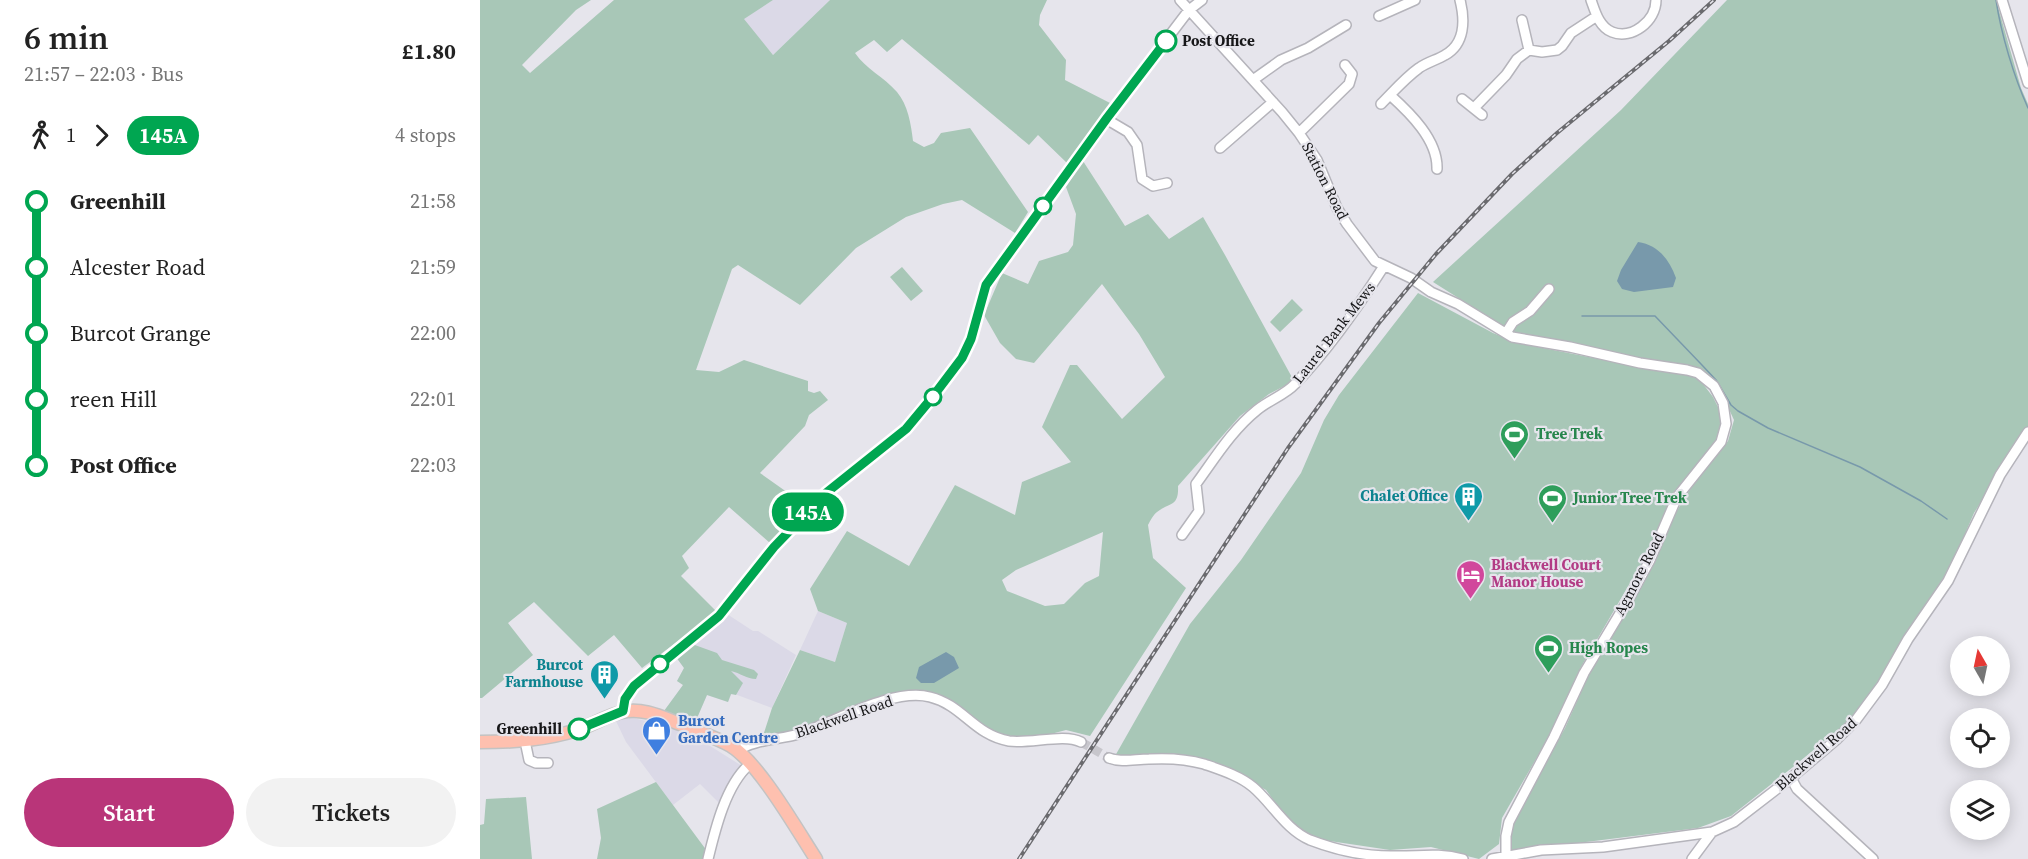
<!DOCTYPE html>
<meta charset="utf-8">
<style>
:root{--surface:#fff;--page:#f2f2f2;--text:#222;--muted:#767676;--accent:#b93579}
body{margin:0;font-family:"Source Serif 4",serif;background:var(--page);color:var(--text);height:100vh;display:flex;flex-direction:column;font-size:22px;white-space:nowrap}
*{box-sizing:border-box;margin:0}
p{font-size:20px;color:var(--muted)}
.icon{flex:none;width:33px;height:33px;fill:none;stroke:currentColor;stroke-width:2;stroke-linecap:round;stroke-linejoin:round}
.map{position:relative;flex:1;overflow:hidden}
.side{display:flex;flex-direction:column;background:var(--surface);width:480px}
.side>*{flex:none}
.badge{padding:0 12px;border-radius:20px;font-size:21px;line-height:39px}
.needle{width:39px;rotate:351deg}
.fabs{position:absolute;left:1470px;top:636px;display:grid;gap:12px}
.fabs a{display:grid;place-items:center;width:60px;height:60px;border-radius:50%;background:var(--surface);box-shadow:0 3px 15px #0003;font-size:30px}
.map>.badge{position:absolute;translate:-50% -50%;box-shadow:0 0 0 3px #fff}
.legs{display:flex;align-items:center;gap:9px;height:66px;padding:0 24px;font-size:20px}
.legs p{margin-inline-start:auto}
.summary{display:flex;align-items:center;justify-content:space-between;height:102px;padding:0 24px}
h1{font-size:33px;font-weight:600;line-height:45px}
.primary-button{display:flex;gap:12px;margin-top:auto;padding:12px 24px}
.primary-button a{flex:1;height:69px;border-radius:36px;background:var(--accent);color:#fff;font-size:24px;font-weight:600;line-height:69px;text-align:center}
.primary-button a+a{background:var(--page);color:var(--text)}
ul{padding:0 24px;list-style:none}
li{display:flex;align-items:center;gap:21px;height:66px;font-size:22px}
li i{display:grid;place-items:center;width:9px;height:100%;margin:0 8px;background:currentColor}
li i::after{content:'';width:15px;height:15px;margin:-8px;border:4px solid;border-radius:50%;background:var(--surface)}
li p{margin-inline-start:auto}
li:first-child i{background:linear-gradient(#0000 50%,currentColor 0)}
li:last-child i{background:linear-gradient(currentColor 50%,#0000 0)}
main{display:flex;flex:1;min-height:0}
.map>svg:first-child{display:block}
.built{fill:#dbd9e7}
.green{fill:#a8c7b7;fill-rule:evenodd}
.water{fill:#7899ab}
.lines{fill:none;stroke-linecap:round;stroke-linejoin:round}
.stream{stroke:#7899ab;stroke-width:1.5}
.minor-tunnel{stroke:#c7c6cc;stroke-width:9;stroke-dasharray:9 4.5;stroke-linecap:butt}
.minor-casing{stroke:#b5b4bb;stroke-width:12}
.major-casing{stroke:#c3c3c3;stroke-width:15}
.minor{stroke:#fff;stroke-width:9}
.major{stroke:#fec0af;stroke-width:12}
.rail-casing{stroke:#6a6a6e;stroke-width:4}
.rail{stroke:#e6e5ec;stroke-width:1.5;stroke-dasharray:4.5;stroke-linecap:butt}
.line-1-casing{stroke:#fff;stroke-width:14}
.line-1{stroke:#00a651;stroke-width:9}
.stop-1-dot{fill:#fff;stroke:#00a651;stroke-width:3}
.labels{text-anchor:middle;stroke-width:4.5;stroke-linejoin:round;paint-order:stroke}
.stop-label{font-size:15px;font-weight:bold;fill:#171719;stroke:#e6e5ec;text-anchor:start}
.street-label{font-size:15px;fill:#171719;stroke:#e6e5ec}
.leisure-label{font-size:15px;font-weight:bold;fill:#27864d;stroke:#e6e5ec;text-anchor:start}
.culture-label{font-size:15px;font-weight:bold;fill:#0d838f;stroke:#e6e5ec;text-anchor:end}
.hotel-label{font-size:15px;font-weight:bold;fill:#b23c85;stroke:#e6e5ec;text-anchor:start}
.shop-label{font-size:15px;font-weight:bold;fill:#366cbe;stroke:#e6e5ec;text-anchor:start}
</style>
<main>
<section class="side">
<div class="summary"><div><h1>6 min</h1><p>21:57 – 22:03 · Bus</p></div><b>£1.80</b></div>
<div class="legs"><svg class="icon" aria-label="walk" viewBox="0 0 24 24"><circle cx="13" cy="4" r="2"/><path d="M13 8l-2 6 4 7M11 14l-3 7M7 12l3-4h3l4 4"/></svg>1<svg class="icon" aria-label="forward" viewBox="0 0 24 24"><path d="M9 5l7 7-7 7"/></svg><b class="badge" style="background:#00a651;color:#fff">145A</b><p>4 stops</p></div>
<ul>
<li><i style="color:#00a651"></i><b>Greenhill</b><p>21:58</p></li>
<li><i style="color:#00a651"></i><span>Alcester Road</span><p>21:59</p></li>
<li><i style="color:#00a651"></i><span>Burcot Grange</span><p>22:00</p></li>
<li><i style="color:#00a651"></i><span>reen Hill</span><p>22:01</p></li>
<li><i style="color:#00a651"></i><b>Post Office</b><p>22:03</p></li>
</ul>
<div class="primary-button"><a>Start</a><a>Tickets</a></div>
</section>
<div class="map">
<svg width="1548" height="859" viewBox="0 0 1548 859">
<rect width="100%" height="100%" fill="#e6e5ec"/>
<path class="built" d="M293,0H350L293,55L263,19Z
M338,611L367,623L355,662L320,650Z
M247,614L273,631H278L316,655L292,708L252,693L248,702L227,695L214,725L184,711L203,685L197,681L204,668L196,657Z
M153,718L184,725L219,739L262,766L242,806L220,784L193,805L146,742L135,719Z"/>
<path class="green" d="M0,0H111L96,10L42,65L50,73L134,0H293L264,19L293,55L350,0H567L560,15L559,25L586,60L585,80L632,104L587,163L558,135L549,145L422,39L407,52L394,40L375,53C386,69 404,77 417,92C428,105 431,124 433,141L444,147L454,143L461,133L490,128L548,212L535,233L482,200L463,204L426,217L376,248L320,305L258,265L252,269L216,370L239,372L264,360L328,381V391L334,393L340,391L348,400L329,415L325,426L280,473L328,507L290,543L249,507L202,556L209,568L201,576L237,612L162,668L134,635L108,656L54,602L28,623L53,655L2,698H0Z
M1247,0H1516L1541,88L1548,104V427L1494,513L1475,557L1456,591L1421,643L1399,682L1371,719L1313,767L1251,816L1218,828L1034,851L1027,850L1032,825L1085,728L1110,672L1175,556L1193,517L1211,488L1248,441L1254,420L1237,383L1222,369L1037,335L953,282L1141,110Z
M603,161L645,226L668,214L689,239L723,217L745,255L814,381L789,394L760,416L698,486C699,507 690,502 677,512C673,515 670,521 668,525L673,558L706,588L610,736L586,730L567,735L540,737L517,734L504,728L475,702L446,692L282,739L292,708L320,650L355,662L367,623L338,611L330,589L367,531L429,566L475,485L535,515L542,482L591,462L562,427L590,365H597L642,419L685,377L659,334L622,284L554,363L536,359L520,343L504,315L522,273L548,284L559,261L588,252L593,245L596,214L586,187ZM623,532L619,576L605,583L584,604L565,606L527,591L522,580L536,570Z
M422,267L443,291L431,301L410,277Z
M938,293L1013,333L1038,343L1170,369L1205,373L1220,380L1233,397L1240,411L1242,425L1239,438L1191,500L1164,559L1101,667L1075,726L1022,818L1019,844L999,859L951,847L910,850L843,840L819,829L802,812L786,790L756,774L709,757L687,754L644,757L635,756L710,624L761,560L821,473L844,420L859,395Z
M812,299L823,310L800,332L790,322Z
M212,644L237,653L242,660L274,670L278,674L276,679C267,679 260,673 251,671L263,683L256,695L251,694L248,702L227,695L214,725L184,711L203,685L197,681L204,668L196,657Z
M176,782L227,851L224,859H117L121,838L117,809Z
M46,797L52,859H0V825L4,824L6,799Z"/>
<path class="water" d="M1158,242C1178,245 1189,259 1196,278L1193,287L1154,292L1142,289L1137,281L1141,270Z
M466,652L474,657L479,668L454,683H441L436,678L439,667Z"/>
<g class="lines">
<path class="stream" d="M1516,0C1521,34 1534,77 1548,108
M1102,316H1175L1221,364L1236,380L1251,405L1258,411L1288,428L1380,467L1441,501L1467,519"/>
<path class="minor-tunnel" d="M601,742L629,758"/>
<defs>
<path id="minor" d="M700,0L802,112L819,133L837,160L857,208L867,224L895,261L931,278L951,292L978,304L1032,337L1090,347L1160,363L1207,370L1218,373L1234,386L1243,403L1246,424L1241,442L1197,497L1170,560L1151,595L1104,673L1074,737L1029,822L1026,836V856
M1111,0C1115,11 1119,27 1132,32C1152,40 1176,21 1176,0
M1522,0L1548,83
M899,16L935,0
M1042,20L1049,50
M773,80L801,60L828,48L866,25
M910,95C930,113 958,140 957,169
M982,99L1002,115
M901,104C914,91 925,78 939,68C947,62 957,60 965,55C985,44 985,20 980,0
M994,108L1026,75L1037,59L1049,50L1062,52L1077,50L1082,46L1091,33L1117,16
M626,119L648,132L657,145L662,179L673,186L687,183
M819,133L869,84L872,74L865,65
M740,148L793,102
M1026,333L1033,322L1050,311L1069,289
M702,535L719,511L716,484C735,458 752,430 777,410C789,400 805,395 815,384C849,349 878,307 904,266
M143,711L145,699L159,681L239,616L294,547L346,493L426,429L451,399L482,358L491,339L506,285L626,119L709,10L722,0
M45,741L49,760L56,763H68
M258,751C269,741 299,739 315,735C352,724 412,687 450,697C483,705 494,735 529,741C551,744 584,733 601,742
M629,758C642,763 655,759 669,759C687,758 707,759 724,764C741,770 760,776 773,787C793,804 805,829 830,840C856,850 883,856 911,856C938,857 956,852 983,859
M1311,778L1317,789L1393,859
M228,859C235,830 246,784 270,764
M1012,859L1061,850L1123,847L1232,832L1254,822L1311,778L1356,740L1376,720L1402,685L1428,639L1468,581L1520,475L1548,432
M1212,859L1232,832"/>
<path id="major" d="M0,742C34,742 67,740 100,729C114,724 128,715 142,712C162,707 182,717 200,724C216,731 235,737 251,746C279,763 317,830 336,859"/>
</defs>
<use href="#minor" class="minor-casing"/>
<use href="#major" class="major-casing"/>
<use href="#minor" class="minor"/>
<use href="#major" class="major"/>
<defs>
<path id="rail" d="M539,859L808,448L899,323L956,254L1032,174L1077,133L1189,41L1234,0"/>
</defs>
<use href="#rail" class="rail-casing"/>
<use href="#rail" class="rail"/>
</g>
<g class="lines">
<defs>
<path id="line-1" d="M99,729L143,711L145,699L154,686L239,616L294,547L346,493L426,429L451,399L482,358L491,339L506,285L627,118L686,41"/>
</defs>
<use href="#line-1" class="line-1-casing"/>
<use href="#line-1" class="line-1"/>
</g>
<defs>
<symbol id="stadium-pin" viewBox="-11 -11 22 30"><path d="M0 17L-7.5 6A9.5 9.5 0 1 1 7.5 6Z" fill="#2e9e5b" stroke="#e6e5ec"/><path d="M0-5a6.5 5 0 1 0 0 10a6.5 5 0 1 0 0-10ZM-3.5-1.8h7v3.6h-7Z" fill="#fff"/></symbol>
<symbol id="building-pin" viewBox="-11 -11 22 30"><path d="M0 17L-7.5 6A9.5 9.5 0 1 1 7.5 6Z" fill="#0f9aa8" stroke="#e6e5ec"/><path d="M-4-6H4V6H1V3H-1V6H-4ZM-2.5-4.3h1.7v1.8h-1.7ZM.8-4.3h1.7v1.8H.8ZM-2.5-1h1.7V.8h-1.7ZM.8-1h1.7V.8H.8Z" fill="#fff"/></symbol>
<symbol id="hotel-pin" viewBox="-11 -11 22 30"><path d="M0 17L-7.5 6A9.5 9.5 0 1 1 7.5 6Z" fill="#d1479c" stroke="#e6e5ec"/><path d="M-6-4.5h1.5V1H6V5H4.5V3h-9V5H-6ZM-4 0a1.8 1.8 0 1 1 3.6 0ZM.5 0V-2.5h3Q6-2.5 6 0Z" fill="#fff"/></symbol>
<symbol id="shop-pin" viewBox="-11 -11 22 30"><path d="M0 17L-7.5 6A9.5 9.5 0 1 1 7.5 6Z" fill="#3f7fe0" stroke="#e6e5ec"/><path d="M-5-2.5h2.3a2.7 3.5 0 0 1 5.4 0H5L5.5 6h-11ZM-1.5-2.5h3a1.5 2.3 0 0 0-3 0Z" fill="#fff"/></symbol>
</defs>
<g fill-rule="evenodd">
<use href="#stadium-pin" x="1018" y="418" width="33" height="45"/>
<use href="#building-pin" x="972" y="480" width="33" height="45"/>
<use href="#stadium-pin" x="1056" y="482" width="33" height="45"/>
<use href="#hotel-pin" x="974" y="558" width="33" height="45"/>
<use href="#stadium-pin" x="1052" y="632" width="33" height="45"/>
<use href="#building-pin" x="108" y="658" width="33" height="45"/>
<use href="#shop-pin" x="160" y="714" width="33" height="45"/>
</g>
<g class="stop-1-dot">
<circle cx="686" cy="41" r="10"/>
<circle cx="563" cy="206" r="8"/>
<circle cx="453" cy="397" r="8"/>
<circle cx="180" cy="664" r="8"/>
<circle cx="99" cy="729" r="10"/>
</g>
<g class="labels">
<g class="stop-label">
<text x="702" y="46">Post Office</text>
<text x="82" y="734" text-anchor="end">Greenhill</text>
</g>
<g class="street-label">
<text transform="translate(845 181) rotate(63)" y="5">Station Road</text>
<text transform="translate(854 333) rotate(-52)" y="5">Laurel Bank Mews</text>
<text transform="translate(1159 574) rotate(-63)" y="5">Agmore Road</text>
<text transform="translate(364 717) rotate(-19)" y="5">Blackwell Road</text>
<text transform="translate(1336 754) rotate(-41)" y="5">Blackwell Road</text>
</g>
<g class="leisure-label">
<text x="1056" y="439">Tree Trek</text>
<text x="1093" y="503">Junior Tree Trek</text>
<text x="1089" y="653">High Ropes</text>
</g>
<g class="culture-label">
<text x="968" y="501">Chalet Office</text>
<text x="103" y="670">Burcot<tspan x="103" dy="17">Farmhouse</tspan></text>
</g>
<g class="hotel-label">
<text x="1011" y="570">Blackwell Court<tspan x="1011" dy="17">Manor House</tspan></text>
</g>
<g class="shop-label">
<text x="198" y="726">Burcot<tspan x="198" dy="17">Garden Centre</tspan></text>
</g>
</g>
</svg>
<div class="fabs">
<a><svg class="needle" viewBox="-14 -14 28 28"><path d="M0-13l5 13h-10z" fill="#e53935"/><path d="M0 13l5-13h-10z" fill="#767676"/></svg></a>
<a><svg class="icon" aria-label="locate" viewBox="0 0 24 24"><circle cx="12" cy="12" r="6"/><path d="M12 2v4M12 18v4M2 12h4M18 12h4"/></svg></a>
<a><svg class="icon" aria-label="layers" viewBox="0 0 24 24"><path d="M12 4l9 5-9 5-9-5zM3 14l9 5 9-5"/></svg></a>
</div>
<b class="badge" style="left:328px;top:512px;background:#00a651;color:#fff">145A</b>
</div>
</main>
